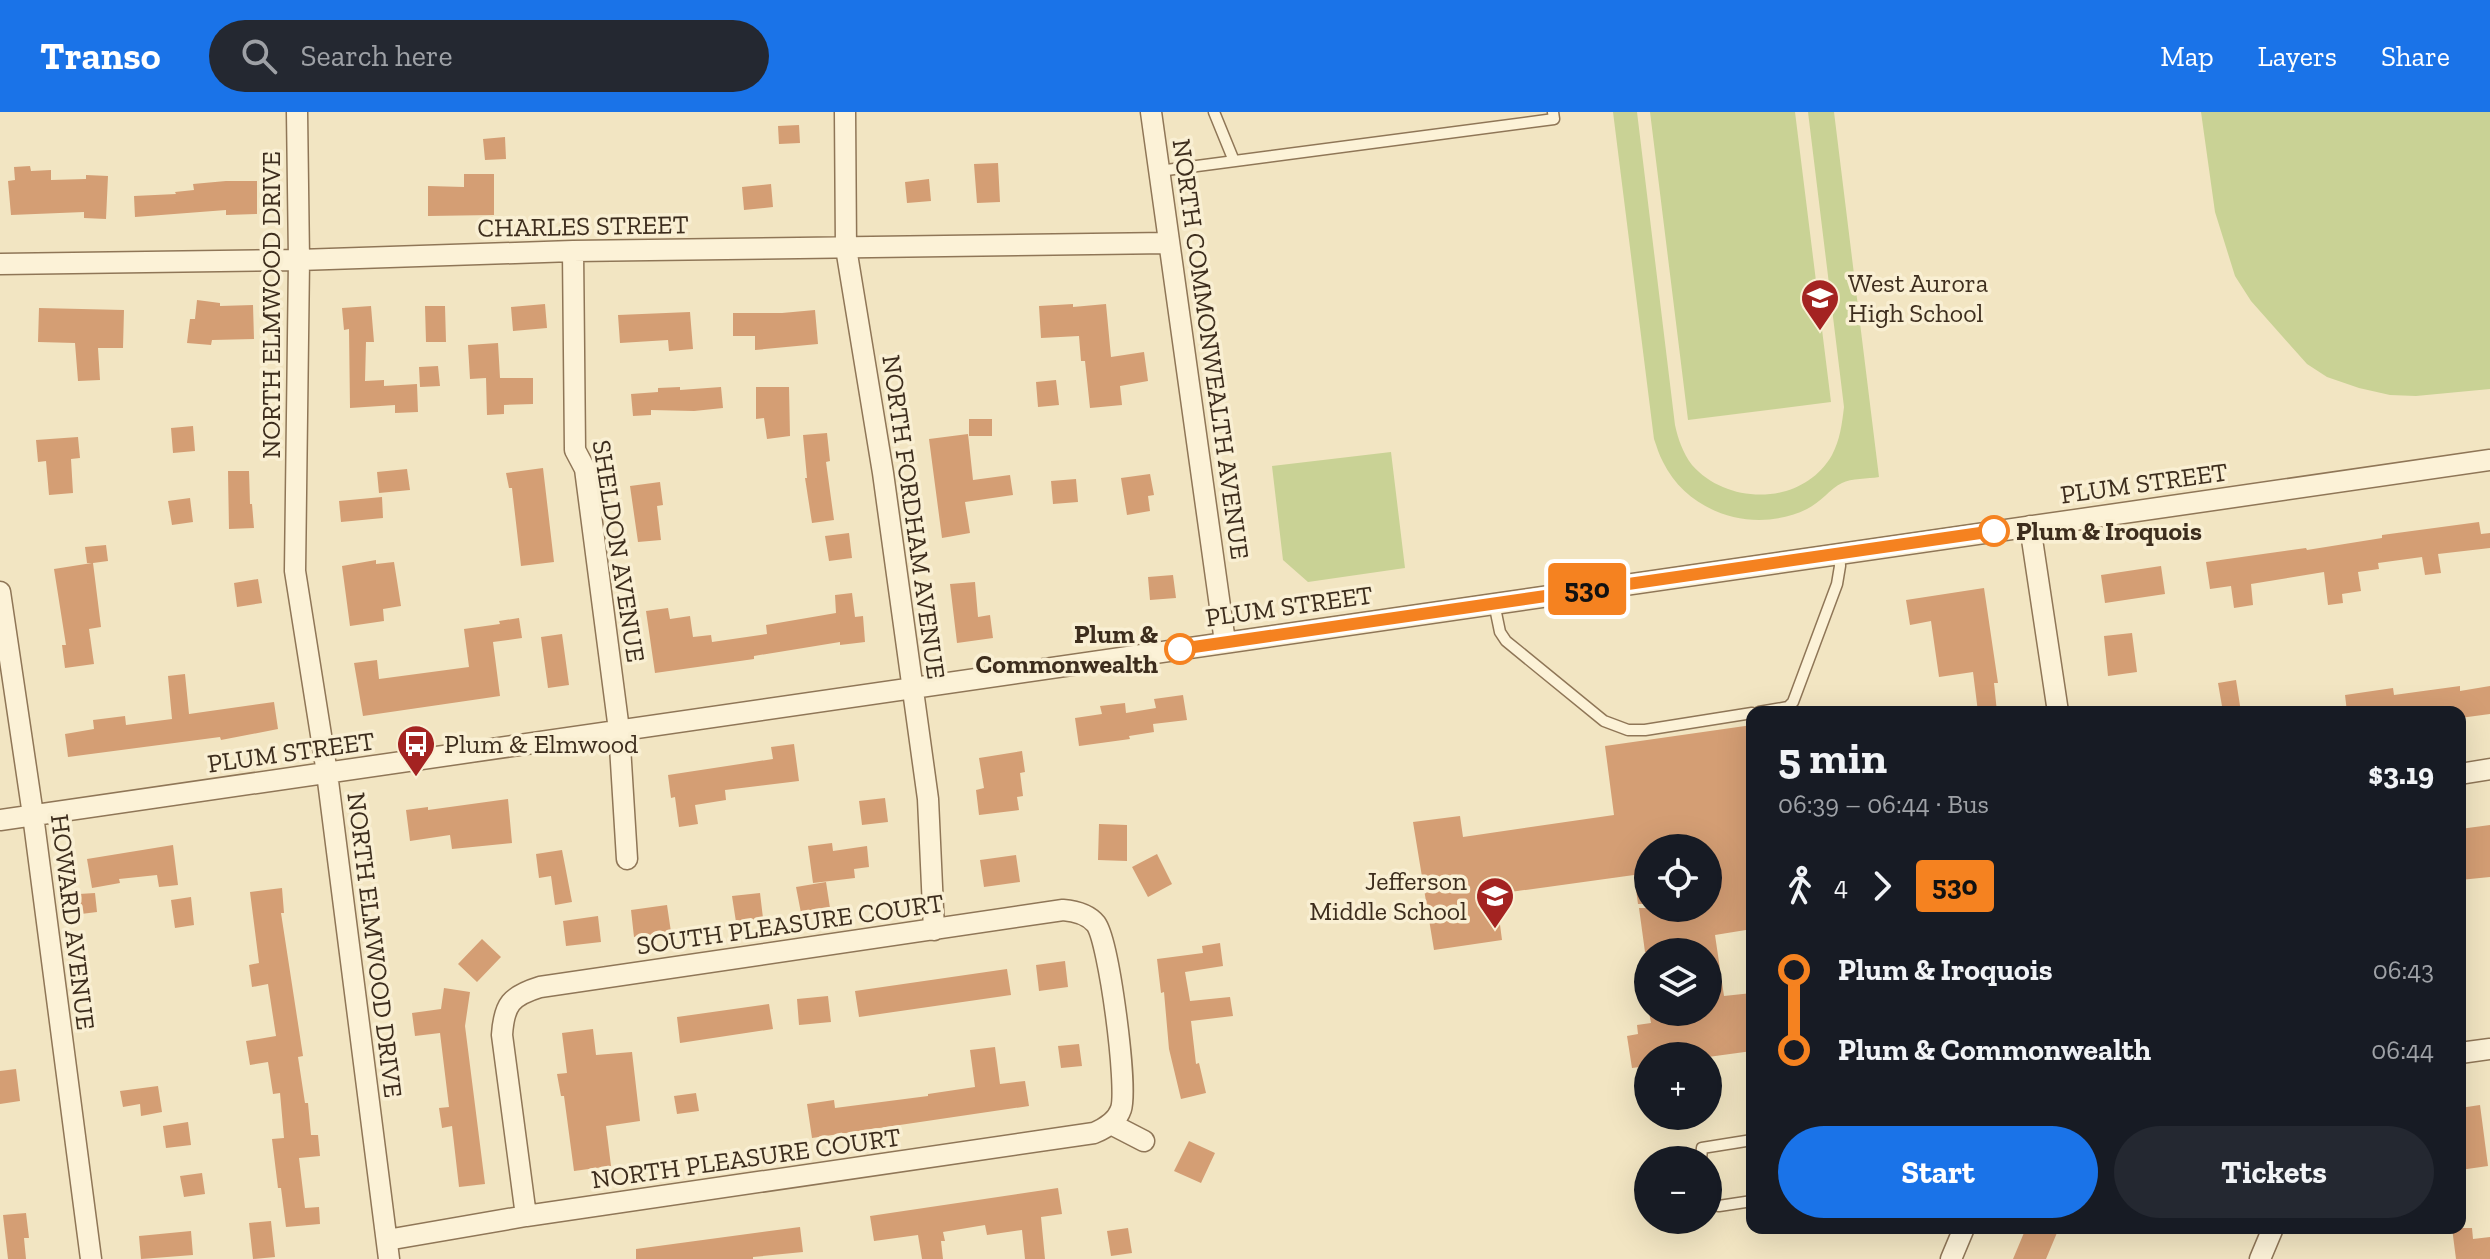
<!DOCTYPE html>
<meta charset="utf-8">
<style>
:root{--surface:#171b24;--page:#242831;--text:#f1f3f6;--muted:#9ea1a6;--accent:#1a73e8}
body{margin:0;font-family:"Zilla Slab",serif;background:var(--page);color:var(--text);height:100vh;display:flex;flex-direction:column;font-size:30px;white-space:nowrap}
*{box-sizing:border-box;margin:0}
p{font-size:26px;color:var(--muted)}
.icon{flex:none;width:44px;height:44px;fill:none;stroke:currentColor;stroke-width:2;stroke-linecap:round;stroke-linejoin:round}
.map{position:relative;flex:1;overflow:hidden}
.drawer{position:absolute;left:1746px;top:594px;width:720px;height:528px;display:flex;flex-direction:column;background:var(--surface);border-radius:16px;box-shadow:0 8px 32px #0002}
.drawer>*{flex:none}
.badge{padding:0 16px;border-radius:6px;font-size:28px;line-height:52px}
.buttons{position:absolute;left:1634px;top:722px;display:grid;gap:16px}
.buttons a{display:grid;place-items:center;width:88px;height:88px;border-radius:50%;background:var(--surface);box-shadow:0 8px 32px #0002;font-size:40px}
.map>.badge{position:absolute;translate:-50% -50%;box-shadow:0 0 0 4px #fff}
.legs{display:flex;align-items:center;gap:12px;height:88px;padding:0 32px;font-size:26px}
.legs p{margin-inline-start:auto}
.headline{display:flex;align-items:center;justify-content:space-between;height:136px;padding:0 32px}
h1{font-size:44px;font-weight:700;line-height:60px}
.cta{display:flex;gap:16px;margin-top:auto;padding:16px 32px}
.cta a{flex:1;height:92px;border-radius:48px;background:var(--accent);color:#fff;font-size:32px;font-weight:700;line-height:92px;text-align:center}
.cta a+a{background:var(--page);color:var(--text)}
ul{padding:0 32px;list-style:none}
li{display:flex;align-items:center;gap:28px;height:80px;font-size:30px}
li i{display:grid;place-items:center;width:12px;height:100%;margin:0 10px;background:currentColor}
li i::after{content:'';width:20px;height:20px;margin:-10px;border:6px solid;border-radius:50%;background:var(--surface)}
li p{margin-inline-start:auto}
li:first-child i{background:linear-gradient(#0000 50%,currentColor 0)}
li:last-child i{background:linear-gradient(currentColor 50%,#0000 0)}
header{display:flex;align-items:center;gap:48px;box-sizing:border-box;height:112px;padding:0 40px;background:var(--accent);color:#fff}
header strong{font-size:38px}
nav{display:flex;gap:44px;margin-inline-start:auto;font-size:28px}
.search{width:560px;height:72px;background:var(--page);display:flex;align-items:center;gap:20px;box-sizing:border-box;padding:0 28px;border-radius:44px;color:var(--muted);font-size:30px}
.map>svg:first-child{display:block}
.green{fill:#c9d295}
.building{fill:#d49e74}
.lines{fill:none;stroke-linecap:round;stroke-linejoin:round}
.service-casing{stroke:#8f7657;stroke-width:13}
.minor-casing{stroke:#8f7657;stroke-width:23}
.service{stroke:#fcf2d7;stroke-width:10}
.minor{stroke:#fcf2d7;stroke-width:20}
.line-1-casing{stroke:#fff;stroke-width:18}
.line-1{stroke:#f58220;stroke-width:12}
.stop-1-dot{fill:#fff;stroke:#f58220;stroke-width:4}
.labels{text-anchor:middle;stroke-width:7;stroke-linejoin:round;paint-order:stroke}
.street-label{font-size:26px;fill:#3d2d1d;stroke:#f9efd3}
.poi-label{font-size:26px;fill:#3d2d1d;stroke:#f9efd3;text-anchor:start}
.stop-label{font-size:26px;font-weight:bold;fill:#3d2d1d;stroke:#f9efd3;text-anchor:start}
</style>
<header>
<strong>Transo</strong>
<div class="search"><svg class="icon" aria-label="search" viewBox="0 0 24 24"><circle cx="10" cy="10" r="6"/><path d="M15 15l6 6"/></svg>Search here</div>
<nav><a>Map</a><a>Layers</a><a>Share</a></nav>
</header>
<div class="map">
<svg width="2490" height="1147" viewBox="0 0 2490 1147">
<rect width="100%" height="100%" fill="#f2e5c2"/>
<path class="green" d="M1613,0H1637L1675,313C1678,327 1683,341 1692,353C1728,394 1803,394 1832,343C1840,328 1842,312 1844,295L1808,0H1834L1879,365C1868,367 1851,366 1842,371C1831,376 1820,391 1807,397C1756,422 1689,403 1663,350C1659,343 1657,335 1654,327Z
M1650,0H1795L1831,290L1688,308Z
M2201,0H2490V277L2416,284L2390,283L2359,276L2327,265L2307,252L2251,189L2235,164L2215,100Z
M1391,340L1405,456L1308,470L1283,448L1272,354Z"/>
<path class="building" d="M799,13L800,31L779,32L778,14Z
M505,25L506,47L485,48L483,27Z
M998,51L1000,90L977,91L974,52Z
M30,54L31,59L51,58V68L86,67V63L108,64L106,107L84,106V100L11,103L8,69L15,68L14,55Z
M464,62H494V103L428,104V74L464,75Z
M929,67L931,89L907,91L905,70Z
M226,69H257V102L226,103V98L135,105L134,84L176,82L175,80L194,78L193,72Z
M771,72L773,95L744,98L742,75Z
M197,188L220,191V194L253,193L254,227L212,228L211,233L187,231L190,207H195Z
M545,192L547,216L513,219L511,195Z
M1073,192V195L1106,192L1111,245L1144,240L1148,269L1120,274L1122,293L1090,296L1085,249H1081L1079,224L1041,226L1039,194Z
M371,194L374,230H366L365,269L384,268V274L417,272L418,300L395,301V293L350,296L349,217L344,218L342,196Z
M425,194H445L446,230H426Z
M39,196L124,198L123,236H98L100,268L78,269L75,231L38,230Z
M815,198L818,232L755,238V224H733V201H782Z
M690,200L693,237L669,239L668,228L620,231L618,203Z
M498,231L500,266H533V292L504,293V302L487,303L486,266L470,267L468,233Z
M438,254L440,274L420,275L419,255Z
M1056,268L1059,293L1038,295L1036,270Z
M680,275V278L721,275L723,296L694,299L651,298V303L633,304L631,282L658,280V276Z
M756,275H789L790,324L767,327L764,306L756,307Z
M969,307H992V324H969Z
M193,314L195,339L173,341L171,316Z
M827,321L830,349L826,350L834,408L812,411L805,366H807L803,323Z
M968,322L973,368L1010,363L1013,383L965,390L970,421L942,426L929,327Z
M78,325L80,346L71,347L73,381L49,383L46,349L38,350L36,328Z
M543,356L554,450L521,454L512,376H509L506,361Z
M407,357L410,378L379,381L377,360Z
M228,359H249L250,392H252L254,416L229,417Z
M1150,362L1154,383L1148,384L1150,399L1127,403L1121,366Z
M1076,367L1078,390L1053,392L1051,369Z
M660,370L663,393L657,394L661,428L638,430L630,374Z
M382,385L383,406L341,410L339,389Z
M190,386L193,410L172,413L168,389Z
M2479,410L2481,422L2490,421V436L2438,442L2441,461L2425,463L2422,445L2378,451L2379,457L2358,460L2361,479L2342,482L2343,491L2328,493L2324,460L2251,472L2253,493L2234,496L2231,474L2210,477L2206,450L2306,436L2307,438L2382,426V423Z
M849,421L852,446L829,449L825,424Z
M106,433L108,449L93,451L101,515L89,517L94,552L65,556L62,533H66L54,457L92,451H87L85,435Z
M376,448V452L394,450L401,494L383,497L384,509L350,514L342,454Z
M2161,454L2165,482L2105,491L2101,463Z
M1173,463L1176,486L1150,488L1148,465Z
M258,467L262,491L237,495L234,471Z
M975,470L978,505L990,503L993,526L957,531L950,472Z
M1984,476L1998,571H1994L1997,600H1978L1973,560L1939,565L1931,509L1910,513L1906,488Z
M852,481L855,505L863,504L865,530L840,533V530L754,544V547L655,561L646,499L668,496L670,507L690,504L693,525L711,523L712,530L767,522L766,513L836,501L835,483Z
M519,506L522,526L493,530L500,584L363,604L354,551L377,548L379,567L469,555L464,517L500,512L499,509Z
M2132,521L2137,560L2108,564L2104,524Z
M562,522L569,573L548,576L541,525Z
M185,562L189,602L274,590L278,617L221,628L220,625L68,645L65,622L94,617L93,608L125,604L126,613L172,607L168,564Z
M2236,568L2241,600H2223L2218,571Z
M2460,574V579L2490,574V602L2460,606V600H2347L2345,583L2393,576L2394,583Z
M1183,583L1187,608L1153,612L1154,620L1129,624L1130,627L1079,634L1075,606L1102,602L1100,594L1125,591L1126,601L1156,596L1154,587Z
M1752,613V817L1715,823L1724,884L1752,881V939L1708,945L1648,944V954L1632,956L1627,924L1638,922L1637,913L1651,911L1649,900H1708V840H1711H1645L1639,796H1708V736H1648V792H1638L1634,763L1496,782L1502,828L1434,838L1413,710L1460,704L1463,725L1614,703L1605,634Z
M794,632L799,669L725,678L726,688L695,693L698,712L679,715L675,685L671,686L668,663L773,647L771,635Z
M1022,639L1025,660L1020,661L1023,684L1017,685L1019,698L979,703L976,678L984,676L979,646Z
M885,686L888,710L862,713L859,689Z
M508,687L512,731L452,737L450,723L410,729L406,698L428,695V698Z
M1099,712L1127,713V749L1098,748Z
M2490,713V765L2460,768V717Z
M832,731L833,739L867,734L869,755L854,757L855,766L813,771L808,734Z
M173,733L178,773L159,775L157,763L119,767L120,771L92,776L87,747Z
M562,738L572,790L555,793L551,764L539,766L536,742Z
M1157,742L1172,772L1148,785L1132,755Z
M1016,743L1020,770L984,775L980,748Z
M826,770L830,796L801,801L796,775Z
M282,776L284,801H281L303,944L298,945L305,991H308L311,1023H318L320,1044L299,1046L305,1096L319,1095L320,1112L286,1115L281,1076H278L272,1027L284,1026L280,981L273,982L268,950L250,953L246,929L276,924L268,872L252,875L249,853L259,851L250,780Z
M95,781L97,800L81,802L79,782Z
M760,781L763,806L736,810L732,784Z
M191,785L194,813L175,816L171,788Z
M667,793L671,820L634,825L631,798Z
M598,804L601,830L566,834L563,809Z
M482,827L501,845L477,870L458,852Z
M1220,831L1223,854L1185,860L1190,889L1230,885L1233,904L1191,909L1196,952L1199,951L1206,981L1181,987L1169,937L1164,880L1161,881L1157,847L1203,841L1202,834Z
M1065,849L1068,875L1039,879L1036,853Z
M1007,857L1011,883L859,905L855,879Z
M444,876L470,880L465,914L485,1072L459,1075L452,1014L442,1016L439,996L449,995L440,921L415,924L412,901L441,897Z
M828,884L831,910L799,913L797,887Z
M769,892L773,917L680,931L677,905Z
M593,917L596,943L632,940L640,1009L606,1014L611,1054L574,1059L564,984H561L557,962L567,961L562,921Z
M1079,932L1082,954L1061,956L1058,934Z
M995,935L1000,972L1025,969L1029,994L812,1026L807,992L834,988L835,996L928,984V982L975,975L970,938Z
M16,957L20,989L0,992V959Z
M158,974L162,1000L141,1004L140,992L123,995L120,979Z
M696,981L699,999L677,1002L674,984Z
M2480,993L2488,1054L2460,1058V996Z
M188,1010L191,1033L166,1036L163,1014Z
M1189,1029L1215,1041L1201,1071L1174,1059Z
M202,1061L205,1082L184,1085L180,1064Z
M1058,1076L1062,1102L1041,1105L1045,1147H1025L1022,1118L987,1123L985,1113L943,1120L945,1129H941L943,1147H922L918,1123L874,1129L870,1104Z
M26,1101L29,1126H24L26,1147H8L3,1103Z
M271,1109L275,1145L253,1147L249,1111Z
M800,1115L803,1140L753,1145V1147H636V1137Z
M1128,1116L1132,1141L1111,1144L1107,1119Z
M2026,1116H2059L2046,1147H2013Z
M2452,1116H2472L2473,1127L2490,1125V1147H2456Z
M191,1119L193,1143L141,1147L139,1124Z"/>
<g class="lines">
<defs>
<path id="service" d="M1214,0L1234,49
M1159,59L1554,7L1553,0
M1494,491L1500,520L1506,529L1604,609L1628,618H1645L1752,601
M1759,600L1788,595L1793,590L1837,472L1840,454L1839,441
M1701,1048L1702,1036L1752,1028
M1708,1090L1711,1093L1719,1094L1752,1089"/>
<path id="minor" d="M297,0L299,148L295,459L327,661L389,1147
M845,0L846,136L883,361L928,687L934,818
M1151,0L1225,530
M573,139L575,338L585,357L619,618L627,747
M0,152L299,148L573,139L1168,131
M2030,414L2058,600
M0,480L33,703L91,1147
M2460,662L2490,657
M0,708L2490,348
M2460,941L2490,937
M1111,1012L1144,1029
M387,1128L526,1104L1094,1021C1106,1016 1117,1009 1121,997C1128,975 1109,830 1096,812C1088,802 1075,799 1063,798L540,875C511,884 504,892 502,923L526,1104
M1951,1147L1964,1116
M2260,1147L2273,1116"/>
</defs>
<use href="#service" class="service-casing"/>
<use href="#minor" class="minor-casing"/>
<use href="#service" class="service"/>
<use href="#minor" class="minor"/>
</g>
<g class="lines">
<defs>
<path id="line-1" d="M1180,537L1994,419"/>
</defs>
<use href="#line-1" class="line-1-casing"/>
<use href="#line-1" class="line-1"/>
</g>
<defs>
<symbol id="school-pin" viewBox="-11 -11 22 30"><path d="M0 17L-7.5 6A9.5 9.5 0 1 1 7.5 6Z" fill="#a42321" stroke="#f9efd3"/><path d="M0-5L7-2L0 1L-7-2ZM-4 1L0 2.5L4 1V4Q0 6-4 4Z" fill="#fff"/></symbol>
<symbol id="bus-pin" viewBox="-11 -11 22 30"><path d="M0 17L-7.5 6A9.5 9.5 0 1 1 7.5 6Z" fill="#a42321" stroke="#f9efd3"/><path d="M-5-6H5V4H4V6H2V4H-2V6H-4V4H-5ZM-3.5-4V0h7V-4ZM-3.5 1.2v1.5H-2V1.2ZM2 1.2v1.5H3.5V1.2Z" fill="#fff"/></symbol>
</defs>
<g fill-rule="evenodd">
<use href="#school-pin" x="1798" y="164" width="44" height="60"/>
<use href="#bus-pin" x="394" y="610" width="44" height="60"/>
<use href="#school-pin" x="1473" y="762" width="44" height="60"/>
</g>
<g class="stop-1-dot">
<circle cx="1994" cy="419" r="14"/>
<circle cx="1180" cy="537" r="14"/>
</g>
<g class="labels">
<g class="street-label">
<text transform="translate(583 114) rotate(-1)" y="9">CHARLES STREET</text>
<text transform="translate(271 193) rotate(-90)" y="9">NORTH ELMWOOD DRIVE</text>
<text transform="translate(1211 237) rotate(82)" y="9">NORTH COMMONWEALTH AVENUE</text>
<text transform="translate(2144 371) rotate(-8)" y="9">PLUM STREET</text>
<text transform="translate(914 405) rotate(82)" y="9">NORTH FORDHAM AVENUE</text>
<text transform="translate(619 439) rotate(81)" y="9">SHELDON AVENUE</text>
<text transform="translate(1289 494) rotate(-8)" y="9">PLUM STREET</text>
<text transform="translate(291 640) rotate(-8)" y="9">PLUM STREET</text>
<text transform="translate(73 810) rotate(83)" y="9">HOWARD AVENUE</text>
<text transform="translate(790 812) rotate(-8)" y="9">SOUTH PLEASURE COURT</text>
<text transform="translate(375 833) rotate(83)" y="9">NORTH ELMWOOD DRIVE</text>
<text transform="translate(746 1046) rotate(-8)" y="9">NORTH PLEASURE COURT</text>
</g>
<g class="poi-label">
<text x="1848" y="180">West Aurora<tspan x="1848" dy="30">High School</tspan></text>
<text x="444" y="641">Plum &amp; Elmwood</text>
<text x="1467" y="778" text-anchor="end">Jefferson<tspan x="1467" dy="30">Middle School</tspan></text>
</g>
<g class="stop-label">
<text x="2016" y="428">Plum &amp; Iroquois</text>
<text x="1158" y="531" text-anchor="end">Plum &amp;<tspan x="1158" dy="30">Commonwealth</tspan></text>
</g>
</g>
</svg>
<div class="buttons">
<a><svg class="icon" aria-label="locate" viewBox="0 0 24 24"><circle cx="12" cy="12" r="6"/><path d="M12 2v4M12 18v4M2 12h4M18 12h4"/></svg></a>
<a><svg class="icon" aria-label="layers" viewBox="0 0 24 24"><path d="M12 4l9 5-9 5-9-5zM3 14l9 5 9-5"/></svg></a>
<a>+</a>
<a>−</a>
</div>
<b class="badge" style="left:1587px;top:477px;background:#f58220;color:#111">530</b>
<section class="drawer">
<div class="headline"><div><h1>5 min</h1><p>06:39 – 06:44 · Bus</p></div><b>$3.19</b></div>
<div class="legs"><svg class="icon" aria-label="walk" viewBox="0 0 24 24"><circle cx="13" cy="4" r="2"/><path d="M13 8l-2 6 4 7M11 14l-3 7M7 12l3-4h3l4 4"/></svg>4<svg class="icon" aria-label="forward" viewBox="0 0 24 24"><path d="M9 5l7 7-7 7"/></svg><b class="badge" style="background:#f58220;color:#111">530</b></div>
<ul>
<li><i style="color:#f58220"></i><b>Plum &amp; Iroquois</b><p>06:43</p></li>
<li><i style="color:#f58220"></i><b>Plum &amp; Commonwealth</b><p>06:44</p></li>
</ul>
<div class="cta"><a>Start</a><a>Tickets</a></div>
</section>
</div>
